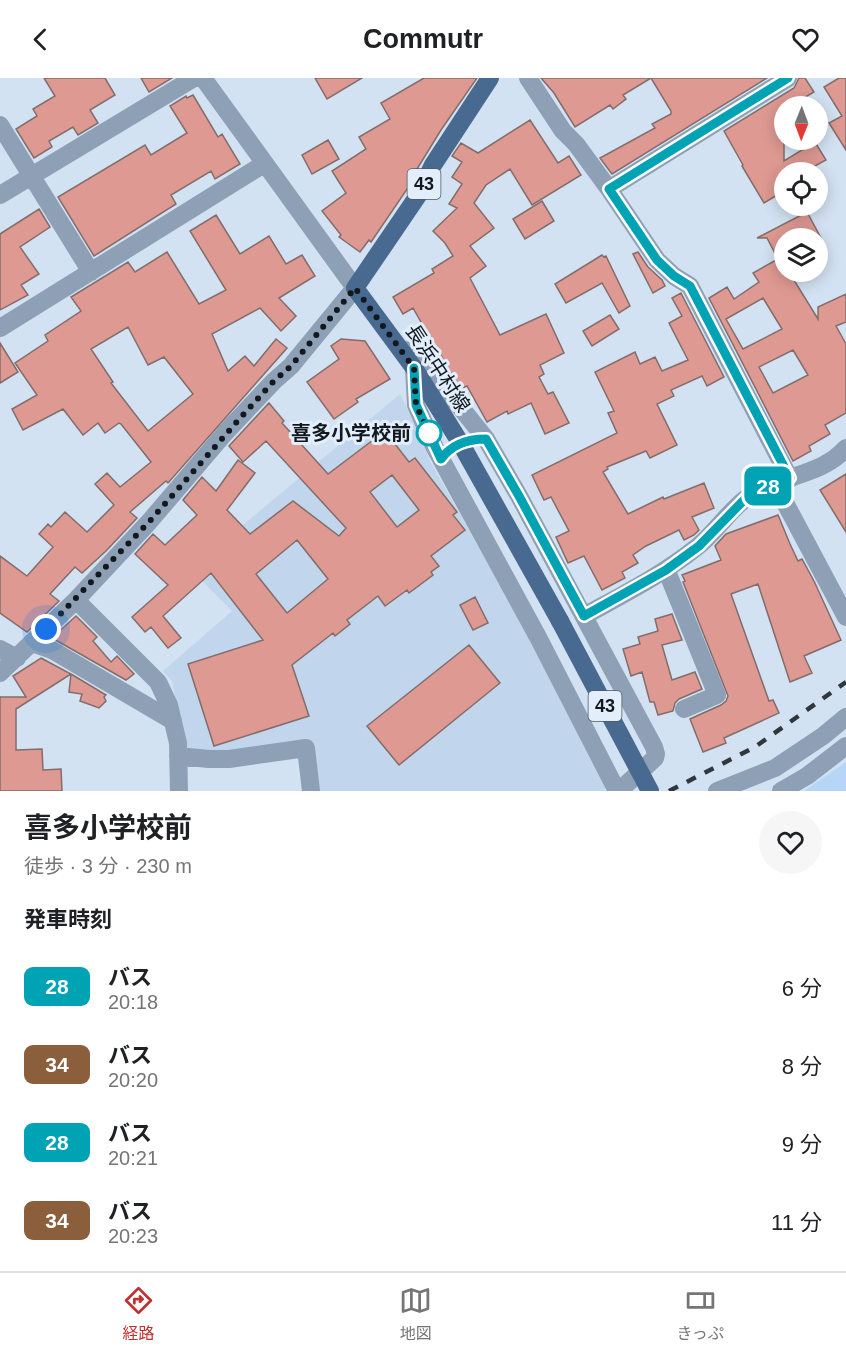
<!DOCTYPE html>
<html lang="ja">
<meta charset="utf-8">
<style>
:root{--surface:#fff;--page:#f6f6f6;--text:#202124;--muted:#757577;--line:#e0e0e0;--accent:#bf3030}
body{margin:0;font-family:Arial,"Noto Sans JP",sans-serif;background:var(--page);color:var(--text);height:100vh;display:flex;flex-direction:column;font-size:22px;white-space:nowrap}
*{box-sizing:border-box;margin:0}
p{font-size:20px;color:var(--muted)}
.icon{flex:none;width:33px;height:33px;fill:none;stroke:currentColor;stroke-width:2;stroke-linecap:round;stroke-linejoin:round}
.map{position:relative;height:713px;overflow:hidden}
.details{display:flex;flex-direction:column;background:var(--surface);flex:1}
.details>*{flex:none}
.badge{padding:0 12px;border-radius:9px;font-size:21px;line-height:39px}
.needle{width:39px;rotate:181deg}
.fabs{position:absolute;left:774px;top:18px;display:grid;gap:12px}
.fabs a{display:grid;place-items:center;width:54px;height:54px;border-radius:50%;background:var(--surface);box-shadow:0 3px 15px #0003;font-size:30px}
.you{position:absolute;width:30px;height:30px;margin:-15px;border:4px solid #fff;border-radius:50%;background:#1a73e8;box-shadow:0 0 0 9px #1a73e833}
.map>.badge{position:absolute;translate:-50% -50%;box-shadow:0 0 0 3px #fff}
h2{padding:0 24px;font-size:22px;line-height:54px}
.round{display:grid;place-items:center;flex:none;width:63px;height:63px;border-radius:32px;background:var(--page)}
.head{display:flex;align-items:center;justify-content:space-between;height:102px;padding:0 24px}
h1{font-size:28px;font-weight:700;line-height:45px}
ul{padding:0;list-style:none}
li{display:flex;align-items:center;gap:18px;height:78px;padding:0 24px}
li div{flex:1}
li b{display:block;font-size:22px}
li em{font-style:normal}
li .badge{min-width:66px;font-weight:700;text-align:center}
header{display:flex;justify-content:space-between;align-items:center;height:78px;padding:0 24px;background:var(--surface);font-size:27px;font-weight:700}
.tabs{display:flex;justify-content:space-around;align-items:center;height:84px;border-top:2px solid var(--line);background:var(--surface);font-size:16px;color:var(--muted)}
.tabs a{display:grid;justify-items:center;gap:3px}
.tabs .current{color:var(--accent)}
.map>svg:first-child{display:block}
.built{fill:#c1d6ec}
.green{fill:#b7d6f7}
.building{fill:#de9992;stroke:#826d6a;stroke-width:1.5;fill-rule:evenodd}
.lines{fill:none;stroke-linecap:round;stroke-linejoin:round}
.minor{stroke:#8da0b5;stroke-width:18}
.major{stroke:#486a90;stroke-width:18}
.rail{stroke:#30373e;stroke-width:4.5;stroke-dasharray:10 10;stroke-linecap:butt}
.major-bridge{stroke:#486a90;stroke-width:18}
.line-casing{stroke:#fff;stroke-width:14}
.line{stroke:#00a3b4;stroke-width:9}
.walk{stroke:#12181d;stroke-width:6;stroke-dasharray:0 10.8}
.stop-dot{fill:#fff;stroke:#00a3b4;stroke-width:3}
.labels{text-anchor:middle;stroke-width:6;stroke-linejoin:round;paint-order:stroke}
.shield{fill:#e2eefc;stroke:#505860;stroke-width:1.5}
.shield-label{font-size:18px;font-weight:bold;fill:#12181d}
.street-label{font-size:20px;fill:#12181d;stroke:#e2eefc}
.stop-label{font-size:20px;font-weight:bold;fill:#12181d;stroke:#e2eefc;text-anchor:end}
</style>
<header><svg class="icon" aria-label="back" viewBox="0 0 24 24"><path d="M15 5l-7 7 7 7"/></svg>Commutr<svg class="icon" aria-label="heart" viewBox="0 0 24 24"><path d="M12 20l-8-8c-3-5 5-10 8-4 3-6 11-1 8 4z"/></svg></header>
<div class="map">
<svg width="846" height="713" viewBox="0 0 846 713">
<rect width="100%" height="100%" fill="#d3e2f2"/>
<path class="built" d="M400,316L419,354L430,383L520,543L605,705V713H317L311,665L195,677L185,667L172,603L163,593L232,533L190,491Z"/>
<path class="green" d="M846,684V713H804Z"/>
<path class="building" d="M44,0H105L115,17L90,32L98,45L78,57L73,49L49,63L52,69L34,80L16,51L37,38L33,31L55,18Z
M141,0H172L149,14Z
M315,0H362L327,21Z
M424,0H477L441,52L417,91L418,92L414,101L371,164L369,162L360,174L339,159L341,157L322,133L346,115L332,93L366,71L359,59L390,41L381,25Z
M541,0H767L612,96L600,80L655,50L652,46L671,36V33L651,0L623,17L626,21L613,31L610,27L575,49L554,15Z
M799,0H805L814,14L790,28H784V83L815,64L826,82L804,94H784V113L764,125L742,88L743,87L724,53L794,10Z
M839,0H846V72L829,45L842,38L824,9Z
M193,17L218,59L222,56L240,86L215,101L211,93L171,117L176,126L94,178L58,119L145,67L151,77L187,55L170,28L186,18L187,20Z
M530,42L558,85L569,78L581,97L532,127L510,91L486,107L474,125L494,150L470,168L486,188L470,200L500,257L546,236L564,275L540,287L544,296L539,299L548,316L553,314L569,345L545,356L531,325L508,336L507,333L487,344L467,308L460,311L439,274L432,278L424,263L430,260L413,230L403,236L393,219L434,195L432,191L453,178L445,165L433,153L457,130L449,126L462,106L452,99L462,84L452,78L461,65L478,75Z
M328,62L339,81L312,96L302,77Z
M542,123L554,143L525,161L513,141Z
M39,131L50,149L20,169L39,196L21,207L28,217L0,232V156Z
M807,134L821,160H784V194H789L818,241V229L846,216V244L836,248L846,266V335L825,347L830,356L809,368L811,373L793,383L709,220L727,209L734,221L759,204L753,195L778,181L767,160H757ZM763,220L782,251L743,271L726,241ZM793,272L808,297L773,315L759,289Z
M216,137L240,176L269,158L286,186L302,177L315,198L279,220L296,238L281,253L260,230L212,256L228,293L245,278L254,288L276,261L287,270L168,405L166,403L130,434L137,440L106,473L82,495L75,489L50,516L59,523L27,554L0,535V478L27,498L53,469L39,456L48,446L51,449L65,434L87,454L114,427L95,406L107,395L120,409L151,384L121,346L119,345L105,355L98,345L83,357L63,331L23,352L12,331L37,317L15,285L48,263L45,257L81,233L71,219L128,184L135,194L167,174L199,226L226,212L190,153ZM128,249L148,287L164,279L193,316L148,353L111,305L113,304L91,271Z
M638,174L648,189L662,202L665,208L653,215L633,176Z
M602,177L604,179L606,178L630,228L619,235L602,205L566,225L555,206Z
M681,215L724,299L707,308L702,298L671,312L674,318L657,326L677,367L650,380L646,373L607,389L608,391L603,394L628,436L663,419L664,421L704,405L714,430L692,439L699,452L694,457L684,462L679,452L646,468L633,477L638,485L622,494L625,500L602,512L584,478L568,485L556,459L569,453L551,419L544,422L532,397L617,355L608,335L614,333L595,294L635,274L640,286L655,279L662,293L688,282L669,245L682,238L672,220Z
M610,237L619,251L592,268L583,253Z
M341,261L365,263L390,301L356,321L358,324L334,341L307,304L339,281L331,268Z
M0,265L18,294L0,305Z
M269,325L284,343L282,345L328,396L385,353L409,384L415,380L457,434L453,437L465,452L431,478L439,488L431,494L433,497L409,515L407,512L385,528L378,518L347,542L350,546L335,558L333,555L292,587L309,638L214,668L188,586L263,562L211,495L163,538L181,560L168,570L151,549L145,554L132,539L168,507L135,476L153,456L165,467L197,437L183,422L202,399L216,413L238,382L255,395L227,432L250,456L293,423L339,458L346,450L266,363L243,384L229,368ZM392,397L419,432L397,449L370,414ZM297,462L328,501L287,535L256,496Z
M846,396V454L820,412Z
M778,437L790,466L798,483L802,481L814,503L841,562L804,578L812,595L790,604L758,506L731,516L769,623L773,622L779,635L724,660L726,665L703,674L690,641L721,627L726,623L728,618L683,504L685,503L682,497L721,482L715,468L726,456Z
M475,519L488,545L473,552L460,527Z
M672,536L682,562L662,567L672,602L695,594L702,611L679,621L675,625L673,633L658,637L654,624H650L642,594L631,598L623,571L640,566L638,559L658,553L655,541Z
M76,538L97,559L93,563L111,584L117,578L134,596L126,602L52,560Z
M469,567L500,605L399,687L367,648Z
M41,580L71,596L16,631V672L42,671L43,692L61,691L62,713H0V619H26L13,598Z
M71,596L106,617L104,619L106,623L99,630L80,623L82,616L69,614Z"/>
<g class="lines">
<path class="minor" d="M528,0L563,53L576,66L609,111L657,182L674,198L690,208L790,401
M0,47L91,194
M609,111L788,0
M0,117L194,0
M0,250L264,86
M405,272L436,299L486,361L519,418L654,669L656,676L655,680L619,713
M414,290L416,327L435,370L539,561L617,713
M775,406L846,539
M666,491L717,617L684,631
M76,522L158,604L169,627L178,665L179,713
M584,538C622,517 662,497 697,469C715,455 727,435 745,421C775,397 821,399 846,370
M32,565L52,572L173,643
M0,571L17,580
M0,595L76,522L149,444L225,355L274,303L291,288L355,210L203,0
M178,678L209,681H229L306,670L311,713
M717,713L775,690L823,658L846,639
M781,713L807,698L846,668"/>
<path class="major" d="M490,0L433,87L419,116L355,210L414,290L461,366L560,543"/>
<path class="rail" d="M669,713L755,669L846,604"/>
<path class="major-bridge" d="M560,543L650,713"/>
</g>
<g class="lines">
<defs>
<path id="line" d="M414,290L416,327L441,381C452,366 467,361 486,361L519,418L584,538L666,492L699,468L745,421L762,410L790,400L690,208L674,198L657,182L609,111L788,0"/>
</defs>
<use href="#line" class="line-casing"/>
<use href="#line" class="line"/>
<path class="walk" d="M46,551L149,444L242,338L274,303L291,288L355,210L414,290L416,327L429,355"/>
</g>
<circle class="stop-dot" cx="429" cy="355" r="12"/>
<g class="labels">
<g class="shield">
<rect x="407.5" y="91" width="33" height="30" rx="4.5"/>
<rect x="588.5" y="613" width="33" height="30" rx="4.5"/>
</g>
<g class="shield-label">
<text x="424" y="112">43</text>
<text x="605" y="634">43</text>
</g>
<g class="street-label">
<text transform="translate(438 290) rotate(57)" y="7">長浜中村線</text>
</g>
<g class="stop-label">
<text x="411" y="362">喜多小学校前</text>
</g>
</g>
</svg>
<div class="fabs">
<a><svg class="needle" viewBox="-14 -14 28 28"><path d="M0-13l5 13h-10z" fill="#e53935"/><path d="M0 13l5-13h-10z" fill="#757577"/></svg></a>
<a><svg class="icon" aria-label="locate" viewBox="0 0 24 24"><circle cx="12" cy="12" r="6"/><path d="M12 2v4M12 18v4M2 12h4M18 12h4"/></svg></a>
<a><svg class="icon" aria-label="layers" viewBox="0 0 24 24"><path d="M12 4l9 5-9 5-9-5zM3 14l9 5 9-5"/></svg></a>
</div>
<div class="you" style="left:46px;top:551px"></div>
<b class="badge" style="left:768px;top:408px;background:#00a3b4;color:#fff">28</b>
</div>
<section class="details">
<div class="head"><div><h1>喜多小学校前</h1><p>徒歩 · 3 分 · 230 m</p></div><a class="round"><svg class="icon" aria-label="heart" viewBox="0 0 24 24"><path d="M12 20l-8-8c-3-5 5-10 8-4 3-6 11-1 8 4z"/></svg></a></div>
<h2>発車時刻</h2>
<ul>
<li><span class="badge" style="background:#00a3b4;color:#fff">28</span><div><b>バス</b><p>20:18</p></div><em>6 分</em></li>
<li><span class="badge" style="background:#8b5e3c;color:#fff">34</span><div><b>バス</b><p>20:20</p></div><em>8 分</em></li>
<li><span class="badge" style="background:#00a3b4;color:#fff">28</span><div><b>バス</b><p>20:21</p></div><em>9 分</em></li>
<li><span class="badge" style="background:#8b5e3c;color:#fff">34</span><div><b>バス</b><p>20:23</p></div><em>11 分</em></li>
</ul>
</section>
<nav class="tabs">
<a class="current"><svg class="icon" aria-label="directions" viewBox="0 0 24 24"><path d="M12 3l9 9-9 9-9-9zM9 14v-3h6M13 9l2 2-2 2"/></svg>経路</a>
<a><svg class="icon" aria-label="map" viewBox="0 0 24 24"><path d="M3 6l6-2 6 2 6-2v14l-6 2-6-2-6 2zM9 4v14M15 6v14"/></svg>地図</a>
<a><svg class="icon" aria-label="tickets" viewBox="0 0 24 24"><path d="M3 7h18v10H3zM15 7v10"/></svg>きっぷ</a>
</nav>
